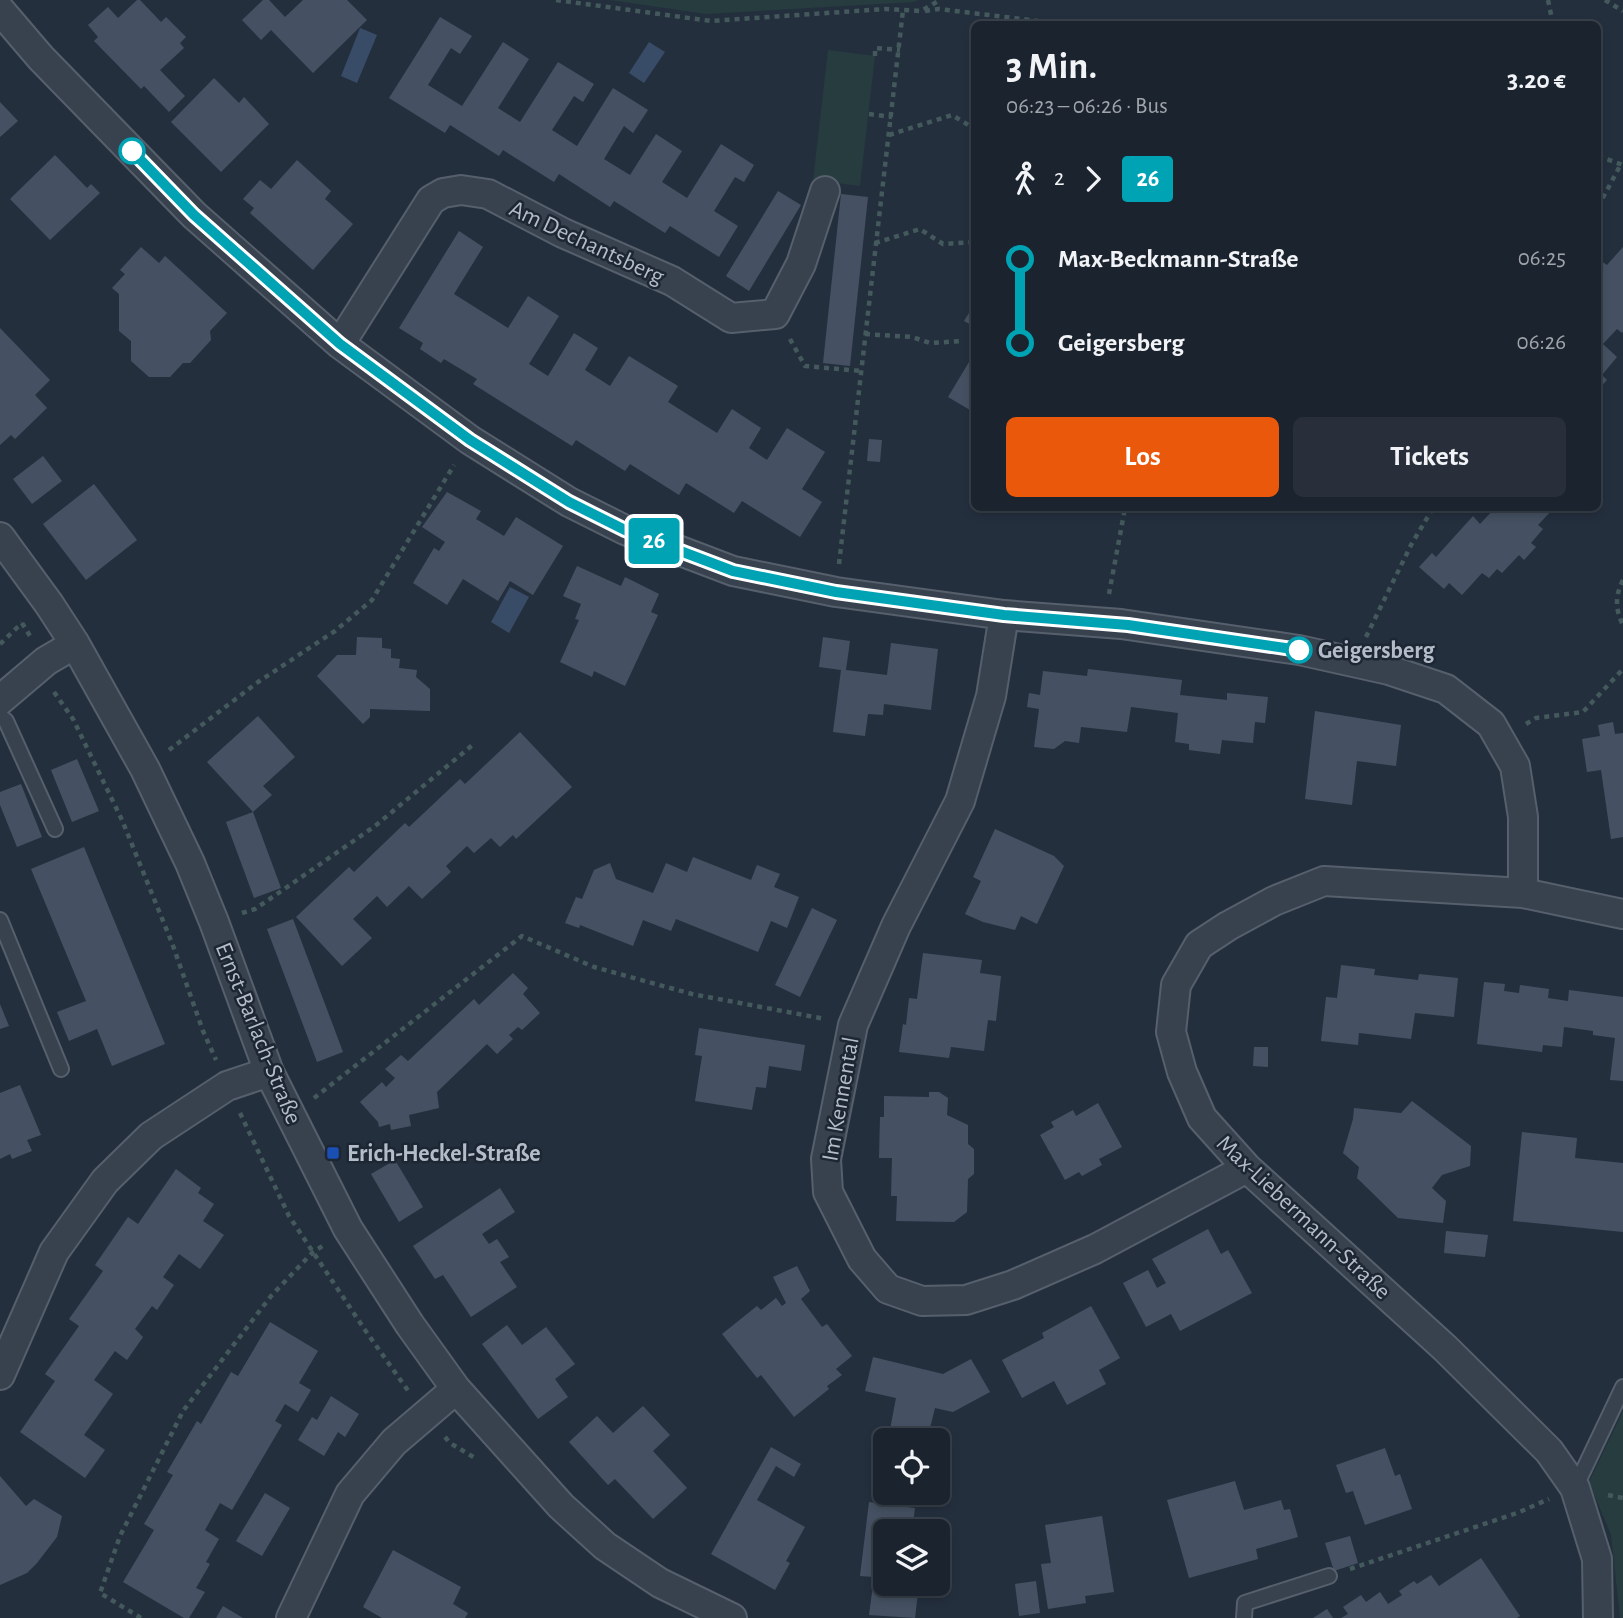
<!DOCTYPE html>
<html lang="de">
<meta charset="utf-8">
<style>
:root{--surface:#1b232e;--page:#282f3a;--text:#f1f3f6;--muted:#a0a4aa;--line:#39404a;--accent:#ea580c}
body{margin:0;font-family:"Alegreya Sans",sans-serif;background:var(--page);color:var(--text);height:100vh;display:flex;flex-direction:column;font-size:26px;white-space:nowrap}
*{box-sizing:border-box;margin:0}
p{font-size:23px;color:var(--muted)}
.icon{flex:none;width:38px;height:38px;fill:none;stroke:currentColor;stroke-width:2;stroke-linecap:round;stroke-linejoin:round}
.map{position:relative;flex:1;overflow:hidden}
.sheet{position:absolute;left:971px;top:21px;width:630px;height:490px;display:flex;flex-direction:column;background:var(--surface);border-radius:10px;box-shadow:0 4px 10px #0003,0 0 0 2px var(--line)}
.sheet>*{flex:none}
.badge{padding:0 14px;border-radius:5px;font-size:24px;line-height:46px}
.controls{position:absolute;left:873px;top:1428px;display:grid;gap:14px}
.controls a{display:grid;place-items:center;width:77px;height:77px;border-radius:10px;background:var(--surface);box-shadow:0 4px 10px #0003,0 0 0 2px var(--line);font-size:35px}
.map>.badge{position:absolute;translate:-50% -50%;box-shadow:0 0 0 4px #fff}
.legs{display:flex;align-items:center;gap:10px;height:77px;padding:0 35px;font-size:23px}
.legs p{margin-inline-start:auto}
.overview{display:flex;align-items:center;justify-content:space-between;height:119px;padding:0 35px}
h1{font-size:38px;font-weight:600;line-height:52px}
.action{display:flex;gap:14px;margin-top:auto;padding:14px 35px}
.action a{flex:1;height:80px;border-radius:10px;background:var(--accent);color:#fff;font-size:28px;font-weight:600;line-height:80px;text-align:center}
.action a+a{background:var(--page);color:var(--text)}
ul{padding:0 35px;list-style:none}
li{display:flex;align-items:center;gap:24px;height:84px;font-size:26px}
li i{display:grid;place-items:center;width:10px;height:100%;margin:0 9px;background:currentColor}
li i::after{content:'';width:18px;height:18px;margin:-9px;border:5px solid;border-radius:50%;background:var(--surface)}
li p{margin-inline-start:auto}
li:first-child i{background:linear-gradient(#0000 50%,currentColor 0)}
li:last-child i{background:linear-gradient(currentColor 50%,#0000 0)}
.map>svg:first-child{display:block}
.green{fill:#263c3f}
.water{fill:#394c67}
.building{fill:#455162}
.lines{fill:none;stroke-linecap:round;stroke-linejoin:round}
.lane-casing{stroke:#565f6c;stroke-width:18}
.street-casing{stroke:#565f6c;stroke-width:32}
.path{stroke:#44595c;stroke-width:4.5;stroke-dasharray:5 5;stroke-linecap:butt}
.lane{stroke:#38414e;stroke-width:14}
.street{stroke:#38414e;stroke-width:28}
.line-1-casing{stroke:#fff;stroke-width:16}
.line-1{stroke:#00a3b4;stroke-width:10}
.stop-1-dot{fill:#fff;stroke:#00a3b4;stroke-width:3.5}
.transit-dot{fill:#1a4fb4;stroke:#1d2633;stroke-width:2.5}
.labels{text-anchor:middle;stroke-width:5;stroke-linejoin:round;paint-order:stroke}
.street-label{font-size:24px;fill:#b4bcc9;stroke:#1d2633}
.stop-label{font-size:24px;font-weight:bold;fill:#b4bcc9;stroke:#1d2633;text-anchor:start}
.poi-label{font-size:24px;font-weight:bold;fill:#b4bcc9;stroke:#1d2633;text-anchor:start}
</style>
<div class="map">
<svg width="1623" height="1618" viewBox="0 0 1623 1618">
<rect width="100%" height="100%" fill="#242f3e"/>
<path class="green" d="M610,0H918L914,2L706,14Z
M828,50L875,56L860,186L813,180Z
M1623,1411V1618H1620L1611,1535L1589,1482Z"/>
<path class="water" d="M360,28L377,35L357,83L341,76Z
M649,42L665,52L644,83L629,73Z
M510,587L529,597L509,633L491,622Z"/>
<path class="building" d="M137,0H140L161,22L166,17L186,37L180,43L184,48L160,70L185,96L169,112L144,86L141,89L94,41L98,37L88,25L108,7L118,18Z
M263,0H269L285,17L303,0H347L367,20L313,73L271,30L261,40L242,20Z
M440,17L472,36L460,54L451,48L428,85L462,106L503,42L529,59L498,108L520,122L558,62L594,84L583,102L574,96L552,130L577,146L613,88L648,110L633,133L624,126L604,159L630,175L656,134L682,151L662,182L687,198L721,144L754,165L744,182L735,177L714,211L738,226L719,257L670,226L665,233L614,201L610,207L559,174L554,182L503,150L499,156L450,125L445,133L389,98Z
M214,78L239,103L244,97L269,124L221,172L171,122Z
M0,102L18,121L0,137Z
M55,155L87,188L91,184L100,193L50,240L10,199Z
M297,160L331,191L325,199L353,224L313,270L250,213L254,208L243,199L260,180L271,189Z
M778,191L801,205L749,291L726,276Z
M841,194L868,197L850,366L823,363Z
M459,231L483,247L454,294L508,328L528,296L559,316L529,364L548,376L574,333L598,348L585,370L610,386L629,356L678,386L668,402L717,433L732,409L761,428L749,448L767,460L787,428L825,452L802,489L822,502L800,537L742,501L734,513L686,483L679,495L630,464L625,471L576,440L572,446L473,384L477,379L444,359L441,363L420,349L423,343L399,328Z
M141,247L159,263L165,256L227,313L210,331L211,340L190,363H183L170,377H149L131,361V341L119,331V294L112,288L125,274L120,270Z
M1623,247V331L1622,333L1617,329L1603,344L1617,357L1602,375L1607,380L1598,390V259L1607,265Z
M975,303V327L964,321Z
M0,328L50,380L35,395L47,408L15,439L11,435L0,445Z
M975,352V413L948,397Z
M869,439L882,440L880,462L867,461Z
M43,456L62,481L32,504L13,479Z
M94,484L137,540L86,580L43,524Z
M447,492L481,511L476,519L504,536L516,517L563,546L533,595L510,581L498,601L463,579L447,605L413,583L434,548L439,551L445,542L422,527Z
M1493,508H1554L1538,525L1543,529L1531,543L1536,547L1524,560L1519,555L1502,573L1497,569L1489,578L1482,573L1462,595L1449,583L1444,589L1419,567L1432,553L1436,557L1473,516L1480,524L1494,509Z
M577,566L621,586L625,577L659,594L651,612L658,615L625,686L594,671L592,677L560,662L579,620L575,619L581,604L563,596Z
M357,637L382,638V648L391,649V658L400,659L399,668L417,670L416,677L430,689V711L370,709V717L363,724L317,676L337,655H356Z
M823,637L850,641L846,670L887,675L891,643L938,649L931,710L884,704L883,715L868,714L865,736L833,732L841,670L819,667Z
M1088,669L1182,680L1180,695L1227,700V693L1268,697L1265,723L1255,722L1253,743L1222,740L1220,754L1189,750V744L1175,742L1178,713L1131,707L1127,732L1081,727L1079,743L1065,741L1054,749L1034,747L1039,709L1027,707L1029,693L1040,695L1043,671L1087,676Z
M1315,711L1401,725L1396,766L1357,761L1352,805L1305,799Z
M258,716L295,757L263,786L272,795L253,812L207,762Z
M1613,722L1615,734L1623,733V837L1611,839L1601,770L1587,772L1582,739L1600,736L1598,725Z
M520,732L572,787L516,839L513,835L500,847L491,838L474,853L467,846L446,866L451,872L422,899L409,886L387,907L377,896L353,919L372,938L342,966L296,917L349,867L354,872L405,823L409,827L460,779L465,784Z
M77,759L99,811L72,822L51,770Z
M21,784L42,837L17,847L0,805V792Z
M253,812L281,888L254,898L226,822Z
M995,829L1054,856L1064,866L1037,924L1021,916L1015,930L983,922L965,914L981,881L973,877Z
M84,847L165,1044L112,1066L97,1029L69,1041L57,1012L86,1001L31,869Z
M693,857L751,880L757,865L780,874L774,887L799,897L787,928L771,921L758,952L676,919L671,931L643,920L633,946L580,925L579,928L565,923L576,897L582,899L594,870L610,863L616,879L653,893L666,863L687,872Z
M812,908L837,920L800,997L775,985Z
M293,919L343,1052L317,1062L267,929Z
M923,953L982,960L980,973L1001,976L996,1021L988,1020L984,1051L951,1047L949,1058L899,1052L903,1024L906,1025L909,998L917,999Z
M1341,965L1375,969L1374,975L1418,980L1419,974L1458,978L1454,1017L1415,1013L1411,1039L1359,1033L1358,1045L1321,1041L1326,997L1337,998Z
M513,973L528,988L523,994L540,1013L522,1030L518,1027L509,1035L513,1039L497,1054L487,1044L437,1092L439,1108L409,1115L411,1126L391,1130L390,1124L379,1127L378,1122L360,1102L382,1082L386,1087L395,1078L385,1069L401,1055L408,1061L474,999L479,1005Z
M1484,982L1505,984L1504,991L1519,993L1520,985L1549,989L1548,998L1568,1001L1569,990L1623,997V1081L1610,1080L1615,1038L1593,1035V1031L1564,1027L1562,1047L1543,1045L1542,1052L1477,1044Z
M0,1004L9,1026L0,1029Z
M699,1028L805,1045L801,1071L769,1066L766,1088L756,1087L752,1110L695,1101L702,1056L695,1055Z
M1254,1047H1268V1067L1253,1066Z
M20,1085L41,1135L27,1140L32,1151L12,1159L10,1154L0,1159V1093Z
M929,1092H939L948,1098L947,1115L968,1125V1144L974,1149V1174L968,1179L967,1212L954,1222L896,1221L897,1196H891L892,1158H879L880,1117H884V1096L929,1097Z
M1412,1101L1471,1146L1470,1166L1442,1175L1432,1188L1446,1201L1443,1223L1398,1218L1357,1178L1359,1167L1343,1153L1353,1119L1354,1108L1401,1113Z
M1098,1103L1122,1147L1099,1159L1102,1165L1082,1176L1079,1172L1065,1180L1040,1135L1054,1127L1051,1122L1073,1110L1076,1116Z
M1522,1132L1577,1138L1575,1158L1623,1163V1232L1513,1221Z
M395,1160L423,1207L399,1222L371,1174Z
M176,1169L201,1188L198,1193L214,1204L203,1221L224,1235L200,1269L179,1254L163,1277L174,1285L157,1310L152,1306L135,1329L143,1337L127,1360L115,1351L94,1380L113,1394L84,1435L105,1450L85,1478L20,1432L55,1381L45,1374L79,1326L69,1319L103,1271L95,1265L128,1217L138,1224Z
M500,1188L515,1212L482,1234L489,1244L497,1239L509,1257L500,1262L517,1287L471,1317L443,1275L435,1279L413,1246Z
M1208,1229L1221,1254L1228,1250L1252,1293L1180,1331L1171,1314L1146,1327L1123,1283L1148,1270L1157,1288L1166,1283L1152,1259Z
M1446,1231L1488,1235L1485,1257L1444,1253Z
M797,1266L810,1291L801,1299L822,1327L827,1324L852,1356L836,1369L842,1375L827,1386L829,1389L794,1417L761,1375L757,1378L722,1334L757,1306L761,1310L776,1298L782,1306L786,1303L773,1277Z
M1091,1306L1120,1358L1099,1370L1106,1384L1067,1405L1054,1381L1022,1398L1002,1360L1044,1338L1042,1333Z
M270,1322L318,1351L299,1383L311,1390L298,1412L285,1404L275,1421L282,1425L232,1510L220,1503L205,1530L219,1539L206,1562L210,1564L196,1588L205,1592L189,1618H184L123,1582L154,1530L144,1524L173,1475L167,1472L197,1421L201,1424L231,1372L238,1376Z
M507,1325L522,1345L546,1327L575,1364L555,1379L568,1397L538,1419L482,1344Z
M873,1357L943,1374L971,1359L990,1392L953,1412L935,1408L927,1440H888L896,1398L865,1391Z
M331,1396L359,1414L345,1437L338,1432L324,1456L298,1440L312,1417L317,1420Z
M643,1406L670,1435L653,1451L687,1488L653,1519L615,1479L608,1485L569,1442L597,1416L613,1433Z
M771,1447L801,1464L794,1477L776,1466L757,1500L805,1527L786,1561L790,1563L775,1590L711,1554Z
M1385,1448L1395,1476L1400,1474L1412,1509L1365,1525L1353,1491L1346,1493L1336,1465Z
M0,1476L26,1506L34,1499L62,1516L57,1537L37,1563L27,1573L0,1585Z
M1235,1481L1244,1510L1281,1500L1284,1510L1290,1509L1298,1537L1256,1549L1258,1559L1189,1578L1167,1500Z
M265,1493L290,1508L262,1556L236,1541Z
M869,1502L915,1508L912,1531H886V1584H919L915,1618L869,1615L874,1577L860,1576Z
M1102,1516L1114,1592L1085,1596L1086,1603L1048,1609L1041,1564L1051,1563L1045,1525Z
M1350,1536L1358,1563L1334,1571L1325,1543Z
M393,1550L461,1587L453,1604L468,1613L465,1618H382L363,1607Z
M1481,1558L1520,1616L1517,1618H1341L1348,1614L1343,1607L1361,1595L1366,1602L1380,1592L1388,1604L1402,1595L1399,1591L1414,1581L1417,1584L1431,1575L1439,1586Z
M1036,1581L1040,1613L1019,1616L1015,1584Z
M223,1606L243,1618H216Z
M1327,1609L1333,1618H1313Z"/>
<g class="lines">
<defs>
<path id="lane" d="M0,716L6,721L55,829
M0,920L61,1069
M1575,1488L1623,1387
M1244,1618L1245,1603L1329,1576"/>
<path id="street" d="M0,10L41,58L194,215L340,344L470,440L569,502L625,530L733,571L836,592L1004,615L1121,624L1299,650L1389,670L1446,689L1491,724L1515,766L1523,817V893
M340,344L431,200L443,193L461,190L488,194L563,233L672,281L731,318L775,314L801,264L825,191
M0,537L49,604L75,644L145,769L190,863L214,922L269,1072L348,1229L410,1325L456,1389L561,1506L605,1546L660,1583L732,1618
M1004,615L991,696L960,801L896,926L853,1025L826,1159L828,1192L862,1259L888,1289L922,1301L966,1300L1013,1285L1095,1249L1247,1168
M0,700L46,661L75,644
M0,1375L54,1252L105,1181L151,1136L227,1086L269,1072
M291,1618L350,1494L394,1442L456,1389
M1598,1618L1597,1559L1575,1488L1549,1451L1445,1348L1247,1168L1202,1118L1182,1072L1171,1032L1176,985L1199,945L1228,926L1274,901L1324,881L1523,893L1623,914"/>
</defs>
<use href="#lane" class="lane-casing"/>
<use href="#street" class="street-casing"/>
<path class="path" d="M556,0L711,21L885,9L921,11L940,0
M1548,0L1553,24
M1605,0L1623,11
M925,11L939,9L1063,24
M875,56V48L900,50
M869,114L892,117
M889,135L952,115L975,129
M1598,156L1623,165
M1598,207L1621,164
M875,243L920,229L943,244L975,242
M865,334L912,337L930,343L963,341
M790,339L805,366L861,371
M839,564L903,10
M1623,580C1615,596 1615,609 1623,625
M1109,594L1125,508
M22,623L30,636
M1366,637L1411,545L1433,508
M0,644L22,623
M54,692L73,719L122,820L172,943L203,1031L216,1060
M1526,724L1536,718L1583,712L1623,669
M169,750L258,682L335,631L372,600L454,465
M242,913L255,909L280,892L375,826L475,743
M314,1098L522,936L594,967L692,994L825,1019
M240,1113L289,1216L365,1330L409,1392
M445,1437L450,1443L475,1458
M1608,1495L1623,1498
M1350,1569L1517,1513L1549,1499
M141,1618L100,1593L120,1536L183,1411L271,1296L313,1252L324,1245"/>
<use href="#lane" class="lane"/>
<use href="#street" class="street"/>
</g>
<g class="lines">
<defs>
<path id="line-1" d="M132,151L194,215L340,344L470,440L569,502L625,530L733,571L836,592L1004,615L1128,625L1299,650"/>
</defs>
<use href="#line-1" class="line-1-casing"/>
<use href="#line-1" class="line-1"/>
</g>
<g class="stop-1-dot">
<circle cx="132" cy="151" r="12"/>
<circle cx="1299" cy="650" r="12"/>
</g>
<rect class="transit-dot" x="326" y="1146" width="14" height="14" rx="3.5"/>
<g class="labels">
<g class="street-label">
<text transform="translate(587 242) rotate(25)" y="8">Am Dechantsberg</text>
<text transform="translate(259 1033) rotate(68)" y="8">Ernst-Barlach-Straße</text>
<text transform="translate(840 1099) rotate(-80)" y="8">Im Kennental</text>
<text transform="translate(1304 1217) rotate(43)" y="8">Max-Liebermann-Straße</text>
</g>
<g class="stop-label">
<text x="1318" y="658">Geigersberg</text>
</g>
<g class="poi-label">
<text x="347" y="1161">Erich-Heckel-Straße</text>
</g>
</g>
</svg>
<div class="controls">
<a><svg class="icon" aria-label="locate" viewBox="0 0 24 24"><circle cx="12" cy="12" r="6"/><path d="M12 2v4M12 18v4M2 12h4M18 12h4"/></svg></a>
<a><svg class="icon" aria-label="layers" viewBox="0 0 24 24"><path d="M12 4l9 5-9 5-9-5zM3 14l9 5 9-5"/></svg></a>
</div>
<b class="badge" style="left:654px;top:541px;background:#00a3b4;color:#fff">26</b>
<section class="sheet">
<div class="overview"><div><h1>3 Min.</h1><p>06:23 – 06:26 · Bus</p></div><b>3.20 €</b></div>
<div class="legs"><svg class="icon" aria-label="walk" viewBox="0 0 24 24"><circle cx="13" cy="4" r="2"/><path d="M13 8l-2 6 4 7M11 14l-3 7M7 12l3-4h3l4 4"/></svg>2<svg class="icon" aria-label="forward" viewBox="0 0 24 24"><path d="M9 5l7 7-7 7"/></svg><b class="badge" style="background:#00a3b4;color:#fff">26</b></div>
<ul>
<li><i style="color:#00a3b4"></i><b>Max-Beckmann-Straße</b><p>06:25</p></li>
<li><i style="color:#00a3b4"></i><b>Geigersberg</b><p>06:26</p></li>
</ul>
<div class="action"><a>Los</a><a>Tickets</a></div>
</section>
</div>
